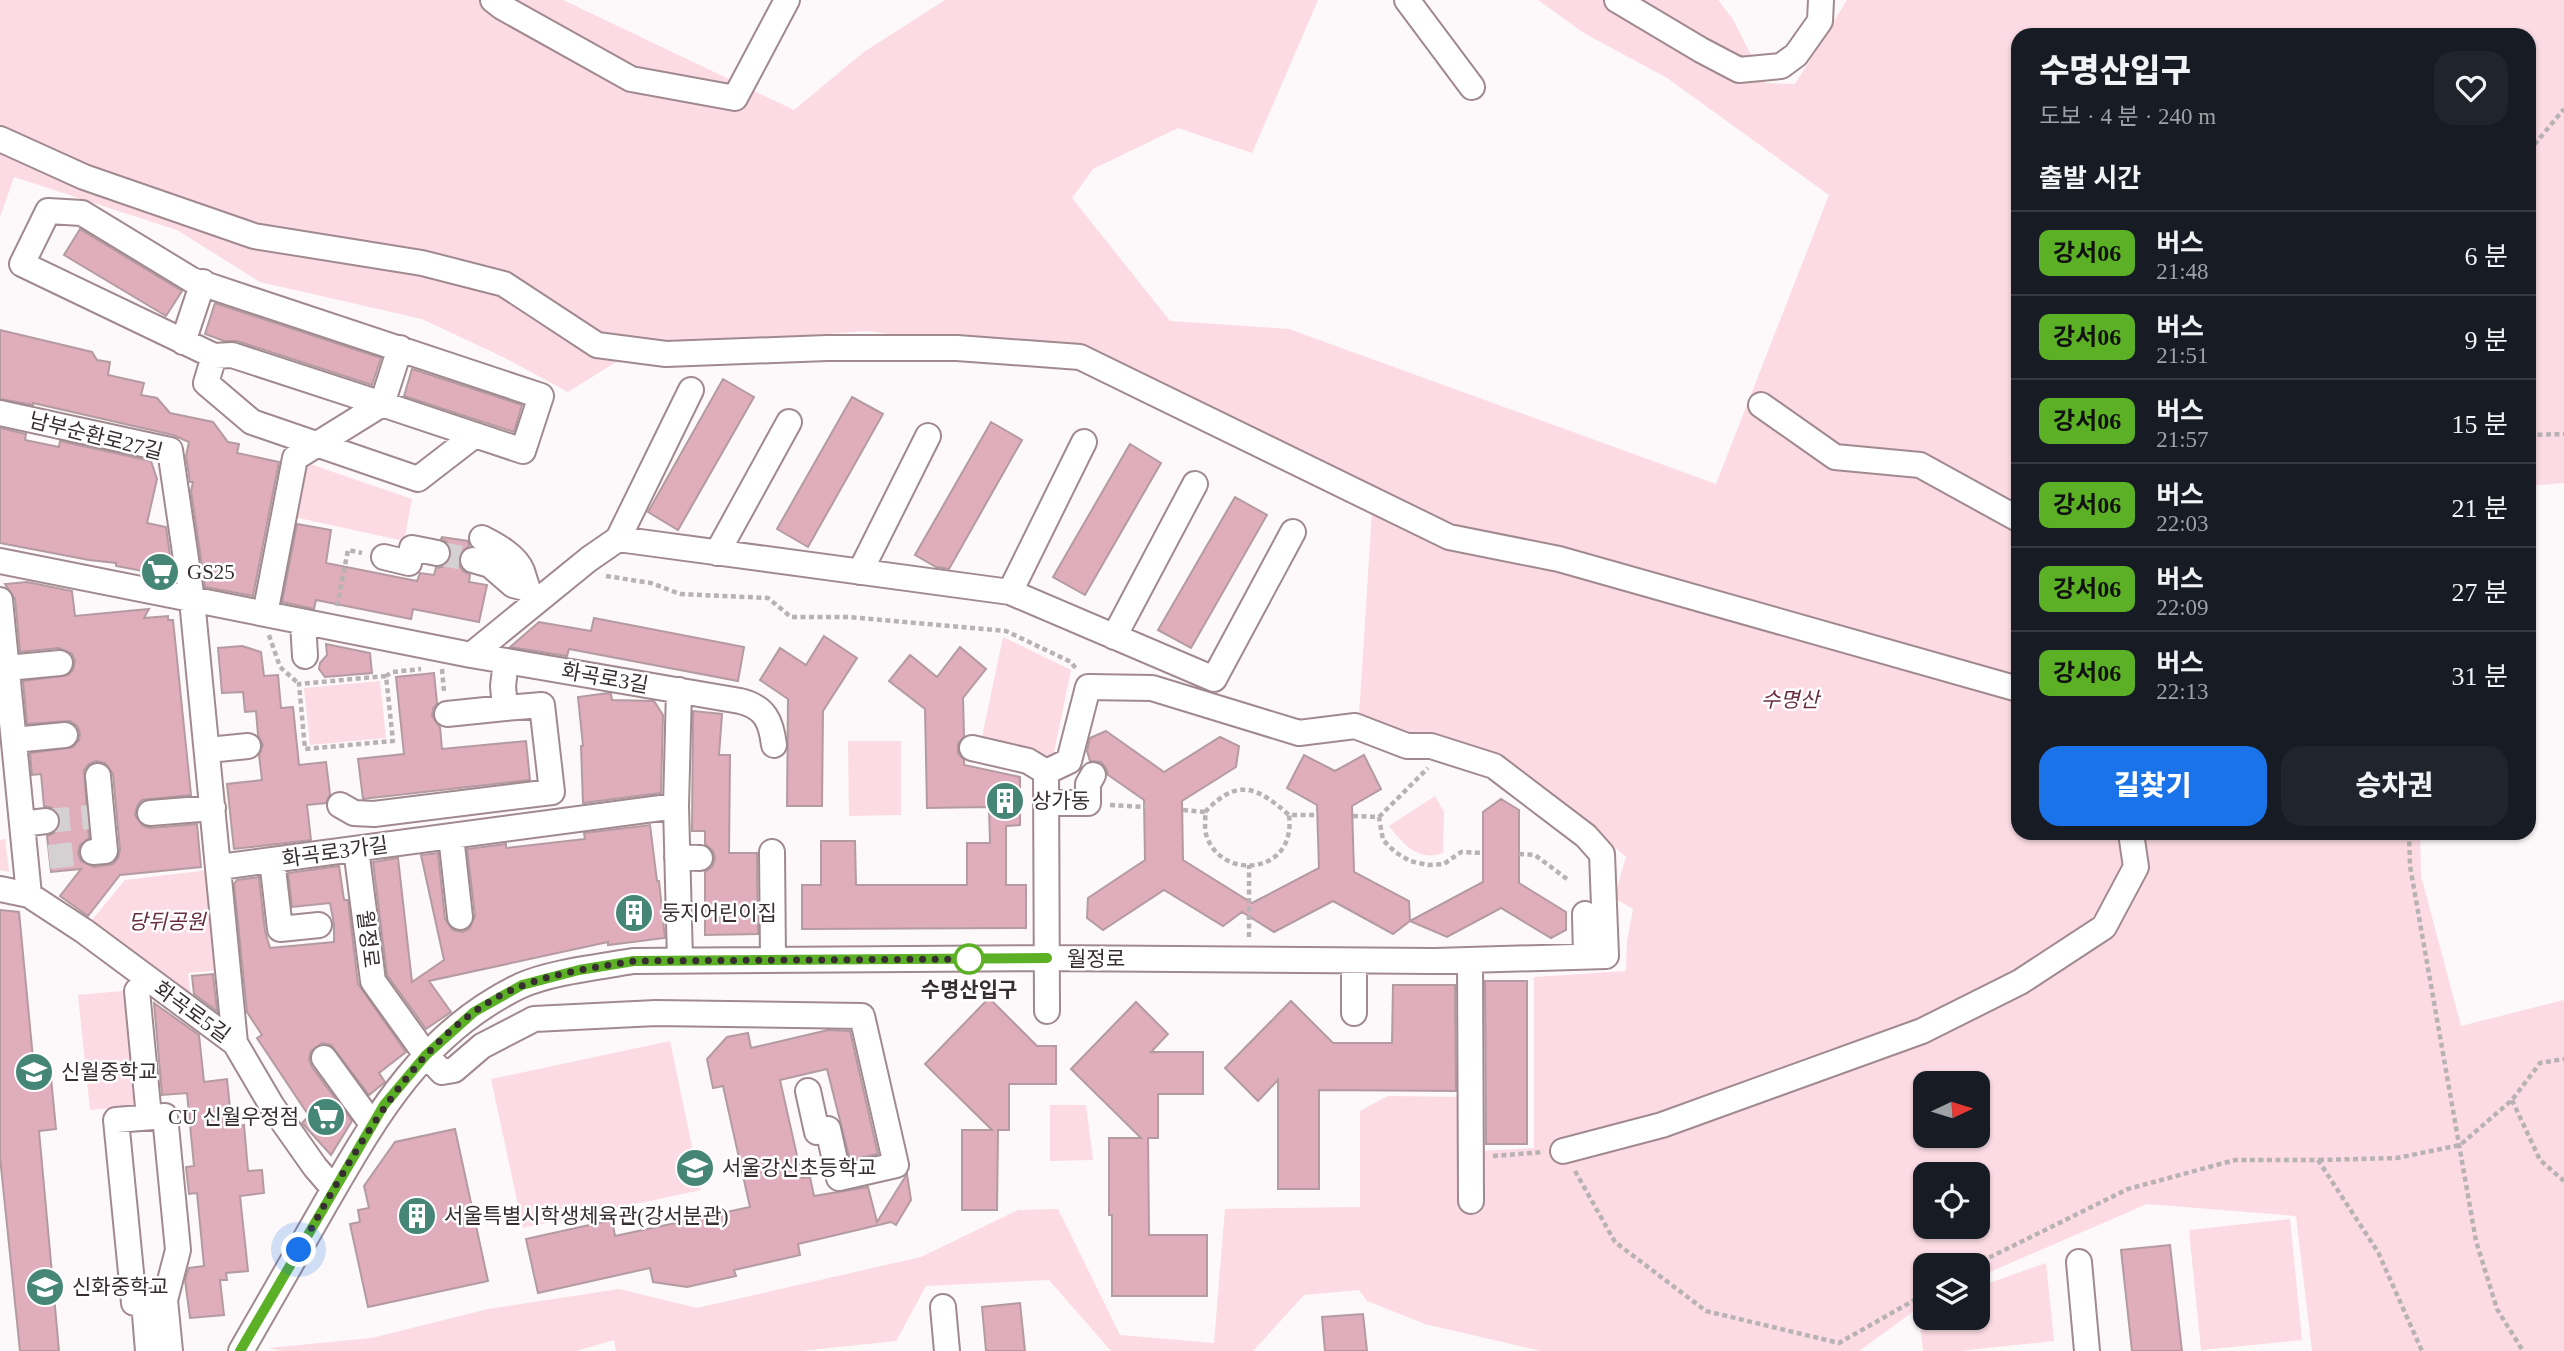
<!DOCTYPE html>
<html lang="ko">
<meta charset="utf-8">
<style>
:root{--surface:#171b24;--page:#20242c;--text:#f1f3f6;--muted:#9ea1a6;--line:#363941;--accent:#1a73e8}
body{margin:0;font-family:"Times New Roman","Noto Sans KR",serif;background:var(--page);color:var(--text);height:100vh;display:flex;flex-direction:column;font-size:26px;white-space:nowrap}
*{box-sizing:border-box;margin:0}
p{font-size:23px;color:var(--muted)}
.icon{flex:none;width:38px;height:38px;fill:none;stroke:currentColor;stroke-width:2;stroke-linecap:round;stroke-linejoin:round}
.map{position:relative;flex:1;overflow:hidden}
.details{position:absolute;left:2011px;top:28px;width:525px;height:812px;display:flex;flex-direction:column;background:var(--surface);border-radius:21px;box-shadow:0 2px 5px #0004}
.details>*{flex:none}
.badge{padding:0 14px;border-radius:10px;font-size:24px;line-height:46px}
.needle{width:46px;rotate:86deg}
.buttons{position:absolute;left:1913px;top:1071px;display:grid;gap:14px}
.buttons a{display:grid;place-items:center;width:77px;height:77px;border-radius:14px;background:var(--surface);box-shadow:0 2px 5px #0004;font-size:35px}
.you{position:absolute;width:35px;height:35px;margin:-18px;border:5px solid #fff;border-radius:50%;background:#1a73e8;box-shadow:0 0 0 10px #1a73e833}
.map>.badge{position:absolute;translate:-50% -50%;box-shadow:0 0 0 4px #fff}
h2{padding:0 28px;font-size:26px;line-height:63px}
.round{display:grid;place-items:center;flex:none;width:74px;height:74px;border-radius:21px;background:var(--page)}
.overview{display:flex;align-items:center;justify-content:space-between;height:119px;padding:0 28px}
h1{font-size:33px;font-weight:800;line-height:52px}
.action{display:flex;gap:14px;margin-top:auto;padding:14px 28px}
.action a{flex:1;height:80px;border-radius:21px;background:var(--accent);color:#fff;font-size:28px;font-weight:800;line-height:80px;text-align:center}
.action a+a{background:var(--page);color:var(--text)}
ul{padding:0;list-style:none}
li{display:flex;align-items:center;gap:21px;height:84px;padding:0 28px;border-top:2px solid var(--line)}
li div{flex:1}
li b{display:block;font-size:26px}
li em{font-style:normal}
li .badge{min-width:77px;font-weight:700;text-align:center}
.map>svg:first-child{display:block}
.green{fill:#fcdbe4;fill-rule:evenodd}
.building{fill:#dfadbc;stroke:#b39ba1;stroke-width:2;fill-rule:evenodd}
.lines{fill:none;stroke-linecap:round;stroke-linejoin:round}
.minor-tunnel{stroke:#d5d0d1;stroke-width:24;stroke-dasharray:24 12;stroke-linecap:butt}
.minor-casing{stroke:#a0898f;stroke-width:28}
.path{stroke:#b9b2b4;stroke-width:4.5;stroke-dasharray:5 3.5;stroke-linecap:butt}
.minor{stroke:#fff;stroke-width:24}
.line-casing{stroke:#fff;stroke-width:16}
.line{stroke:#5bb025;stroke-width:10}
.walk{stroke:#372e30;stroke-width:7;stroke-dasharray:0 12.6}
.stop-dot{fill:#fff;stroke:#5bb025;stroke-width:3.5}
.labels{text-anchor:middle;stroke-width:5;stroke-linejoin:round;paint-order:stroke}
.street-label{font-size:21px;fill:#372e30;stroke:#fff}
.poi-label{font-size:21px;fill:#372e30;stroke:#fff;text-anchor:start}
.park-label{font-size:21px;font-style:italic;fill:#682b42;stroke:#fff}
.stop-label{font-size:21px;font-weight:bold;fill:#372e30;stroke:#fff}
</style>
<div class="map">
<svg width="2564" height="1351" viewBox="0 0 2564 1351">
<rect width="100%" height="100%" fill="#fdf8f9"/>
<path class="green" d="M0,0H563L794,110L864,52L945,0H1318L1252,153L1178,128L1093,169L1072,198L1170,321L1289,329L1716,484L1829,195L1667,78L1584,33L1538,0H1718L1734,21L1765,83L1795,84L1847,0H2564V483L2529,486V35H2018V833H2420L2421,876L2461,1026L2564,1000V1351H2312L2296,1216L2147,1204L1978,1277V1265H1925V1303L1859,1351H1541L1425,1324L1367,1301L1359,1290L1304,1295L1253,1351H1111L1049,1280L926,1286L896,1341L800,1351H616L614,1340L576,1351H281L268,1348L372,1338L488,1309L619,1289L697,1308L921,1257L1018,1210L1058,1209L1120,1335L1214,1343L1225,1209L1360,1207V1111L1388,1096L1463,1097L1479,1151L1534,1148V977L1626,971L1627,941L1633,909L1614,898L1626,857L1582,818L1412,737L1359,716L1373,496L1088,363L868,331L640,347L568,392L505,358L422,319L260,282L177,230L14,177L0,217ZM1925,1083H1978V1136H1925ZM1925,1174H1978V1227H1925Z
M304,462L412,499L404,541L294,517Z
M1003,637L1071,670L1053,757L981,742Z
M380,681L386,738L310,745L304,688Z
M848,741H901V815L849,816Z
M1435,796L1444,812L1443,853C1418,862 1403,844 1389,826Z
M5,839L9,872L0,870V840Z
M209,870L220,970L188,973L191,999L91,921L125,880Z
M133,990L144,1105L90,1110L78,995Z
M670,1041L701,1190L523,1228L491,1079Z
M1050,1105H1086L1093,1160L1050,1161Z
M2290,1219L2302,1340L2201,1350L2189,1230Z
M2046,1263L2054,1341L1959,1351H1923L1919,1317L1925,1314V1318H1978V1287Z"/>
<path class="building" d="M80,229L182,291L166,316L64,255Z
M215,303L381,358L372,385L237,341H224L205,334Z
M0,330L92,352L97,360L110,362L108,375L144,383L141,395L157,398L170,413L213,422L228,442L239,444L237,453L279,462L253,596L205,587L191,491L193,482H190L186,456L189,442L173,435L33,403V405L0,399Z
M412,369L522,405L514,432L404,396Z
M723,379L754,397L678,530L648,512Z
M852,397L883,414L808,547L777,529Z
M991,422L1022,440L949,569L936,567L915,555Z
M0,428L26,434L25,440L59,447L60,441L151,461L157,479L147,523L166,527L172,569L166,579L143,574V571L116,566V563L89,560L0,543Z
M1130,444L1161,463L1085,595L1053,577Z
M1235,497L1267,515L1191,648L1158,630Z
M297,524L331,530L326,563L417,581L420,573L434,575L436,568L442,567L449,562L451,549L447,542L441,539L442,537L468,541L469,546L459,555V564L463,571L470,575L469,582L487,585L479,622L413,609L411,619L316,600L314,609L282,602Z
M27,582L72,591L75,616L149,609L144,618L168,616V620H173L191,795L142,800L137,806L135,815L143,826L150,828L197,824L201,867L120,875L88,916L60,896L81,869L51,872L47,836L54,833L59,827L61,818L52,808L44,806L41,774L32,775L30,753L73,747L79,740L80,733L77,726L70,721L27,724L23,681L68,675L73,670L75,661L72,654L59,648L20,652L15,599L5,584ZM96,761L105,763L113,774L120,850L118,858L113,864L94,867L81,861L78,853L80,845L89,838L84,770L89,764Z
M594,618L744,647L738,681L569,649L567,656L510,647L539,622L591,631Z
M824,636L857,658L823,711L822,806H787L788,699L760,680L780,648L806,665Z
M326,644L370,653L372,673L325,677L319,669L320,663L327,655Z
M242,646L261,652L264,676L278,675L281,708L293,707L299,765L326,762L330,794L326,803L307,805L311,840L234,849L227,784L262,780L259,755L263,745L258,735L256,711L245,712L243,692L222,693L218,648Z
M960,647L986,669L963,698L964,736L958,744V753L964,760V765L1020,777V825L1006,826V885H1026V928L802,929V885H821V841H855L856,885H967V843H990L989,807L927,808L925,709L889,681L910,655L937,677Z
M434,673L437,703L433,709L432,716L440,727L442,749L526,741L530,780L363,799L358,759L404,754L396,677Z
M608,693L611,694L612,700L654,701L663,715L661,793L583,803L581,746H583L578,697Z
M693,711L722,714L719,755H730L729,853H757L758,934L705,935V872L712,867L715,858L713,851L705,844V831H692Z
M1106,731L1164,772L1220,737L1239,746L1236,767L1182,801L1183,860L1252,903L1319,868L1317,805L1287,788L1304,755L1335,771L1364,755L1381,789L1352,806L1354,872L1409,901L1410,921L1483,882V812L1501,799L1519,810V883L1566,912V930L1551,938L1501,908L1447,937L1410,921L1393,934L1333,901L1274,932L1242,912L1223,926L1164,890L1103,930L1087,918L1088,898L1145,860L1144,800L1108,775L1106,768L1101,762L1090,761L1087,751L1090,738Z
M650,825L657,881H659L665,938L608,945V942L429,981L451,1012L426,1029L387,975L373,862L398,858L412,982L444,960L421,855L438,853L445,919L453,930L462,932L469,929L475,916L467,849L506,844V848L585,839L584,833Z
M339,866L344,900H348L358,984L406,1052L379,1073L385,1082L369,1095L331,1045L322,1043L311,1051L309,1059L312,1067L352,1121L331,1155L302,1123L309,1116L257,1038L262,1035L247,1012L234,884L237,880L259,877L265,931L270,948L334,942V924L330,903L292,907L288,873Z
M0,910L19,912L35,1079L51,1078L56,1129L39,1131L59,1351H20L0,1157Z
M213,974L217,1011L194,994L192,976Z
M1485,981H1527V1144H1486Z
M1393,985H1455L1456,1091L1319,1090V1189H1278V1080L1258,1101L1225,1068L1291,1001L1333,1043H1392Z
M989,998L1037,1046H1056V1084H1009V1130H998L997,1210H962V1130H992L925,1064Z
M1136,1002L1168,1034L1151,1052H1203V1094H1158V1138H1148L1149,1235H1207V1296H1112V1215H1109V1138H1141L1071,1069Z
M154,1003L199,1035L204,1082L227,1079L232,1127L244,1125L248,1171L262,1170L264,1193L240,1196L248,1271L226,1273L227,1280H220L224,1315L190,1318L185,1280L189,1268L204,1266L197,1193L189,1194L186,1167L194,1166L187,1093L162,1095Z
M828,1030L850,1031L878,1154L850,1160L827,1069L780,1080L802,1178L810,1177L814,1196L868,1187L877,1222L907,1174L911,1200L896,1225L891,1222L798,1244L800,1255L734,1270L736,1276L687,1287L653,1282L650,1268L538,1293L526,1239L612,1220L615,1236L750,1207L723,1086L713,1088L707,1059L727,1037L748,1033L751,1048Z
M455,1129L488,1281L368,1307L350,1224L360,1222L358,1210L369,1208L364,1186L395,1142Z
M2170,1245L2182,1351H2132L2121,1250Z
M1020,1303L1025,1351H986L982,1307Z
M1363,1314L1367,1351H1325L1322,1317Z"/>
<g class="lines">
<path class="minor-tunnel" d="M437,553L473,560
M46,821L90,817
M49,857L93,852"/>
<defs>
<path id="minor" d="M493,0L502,7L631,79L735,98L787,0
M1407,0L1472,87
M1617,0L1701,50L1739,70L1781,66L1796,55L1820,21L1821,0
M0,139L84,177L254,236L422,263L504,284L597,345L666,354L827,348H957L1080,357L1449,537L1559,559L2018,689
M183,342L203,282
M214,356L232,355L382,404L400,348
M1761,405L1835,457L1920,465L2018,519
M0,413L170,450L192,600L235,1043
M482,538C496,545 516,556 522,571C527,586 526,588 536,602
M618,539L691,390
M717,553L789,422
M384,557L409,563L412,548L437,553
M473,560L490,565L513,585L525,588
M0,561L471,655L740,701C765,707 771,721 774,745
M860,572L928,436
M1010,592L1084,442
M0,600L29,895
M265,614L295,458L382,404L523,451L541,396L192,280L82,213L48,211L22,264L214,356L206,383L252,422L418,479L475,435
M303,622L305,656
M1114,637L1195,484
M471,655L589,559L618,539L1010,592L1214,679L1293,532
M7,668L60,663
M679,690L676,806L680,960
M447,714L505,708
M14,740L65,735
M972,748L1028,761L1046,772
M208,750L248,746
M1046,803H1088V784L1093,775
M340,805L354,813L374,814L552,792L542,705L505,708L503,686L506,661
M150,813L213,808
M22,824L46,821
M451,836L460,917
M356,849L373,981L426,1055L442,1072L454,1070L482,1046L534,1019L656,1013L862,1016L896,1165L839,1178L828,1129L817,1132L808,1091
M93,852L105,851L98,776
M772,852L773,960
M677,857L700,858
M272,860L280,929L319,925
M220,867L676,806
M0,889L29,895L84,931L235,1043L272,1106L315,1167L334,1189
M1585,914L1586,956
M1470,960L1471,1201
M1354,961V1013
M137,991L149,1117
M324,1058L372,1124
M1563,1151L1662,1125L1922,1031L2020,982L2104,927L2136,867L2131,833
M2079,1262L2087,1351
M165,1300L134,1303L116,1120L165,1116L178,1250L165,1300L170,1351
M144,1302L148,1351
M943,1307L947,1351
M241,1351C268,1304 295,1256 323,1208C375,1118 421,1034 520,986C551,972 599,967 633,961L1047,958L1435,961L1606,956L1602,854L1586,836L1494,766L1431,746H1407L1355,726L1299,733L1152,688L1088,687L1069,761L1046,772C1046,852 1047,932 1047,1011"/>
</defs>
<use href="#minor" class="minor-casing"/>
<path class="path" d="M2529,151L2564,109
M2529,435L2564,434
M606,576L651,583L680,594L768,598L791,617H849L1006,631L1071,662L1077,670
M337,606L348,550L362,553
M269,635L280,667L299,684
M442,669L444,692
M386,676L299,684L305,749L393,741L386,676L392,672L421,669
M1110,805L1145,807
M1183,810L1205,812C1206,819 1204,828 1206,834C1219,881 1297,876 1289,815H1317
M1205,812C1238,777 1257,787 1289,815
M1353,816L1379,817L1383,840L1395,852L1410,861L1428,865L1444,864L1461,852L1483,853
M1379,817L1428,768
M2409,833L2410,866L2476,1241L2497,1309L2523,1351
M1519,854L1535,855L1567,879
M1249,937V865
M2512,1100L2540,1160L2564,1181
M1493,1156L1544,1152
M2319,1160L2397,1158L2460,1145L2512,1100L2540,1063L2564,1059
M1575,1171L1615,1242L1706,1311L1839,1343L1925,1294
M1974,1265L2128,1189L2235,1160H2318L2378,1252L2422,1351"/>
<use href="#minor" class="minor"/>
</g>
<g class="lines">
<defs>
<path id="line" d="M240,1351L384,1105L426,1055L474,1012L522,985L579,970L634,961L1047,958"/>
</defs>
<use href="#line" class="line-casing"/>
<use href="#line" class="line"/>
<path class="walk" d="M299,1250C352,1158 418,1024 524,985C559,972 597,967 634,961L969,959"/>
</g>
<defs>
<symbol id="supermarket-disc" viewBox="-11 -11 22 22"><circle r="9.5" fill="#458677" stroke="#fff"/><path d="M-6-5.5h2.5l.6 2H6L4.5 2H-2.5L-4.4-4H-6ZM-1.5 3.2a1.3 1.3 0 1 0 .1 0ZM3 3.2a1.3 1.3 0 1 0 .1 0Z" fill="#fff"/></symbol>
<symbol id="building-disc" viewBox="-11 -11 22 22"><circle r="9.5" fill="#458677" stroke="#fff"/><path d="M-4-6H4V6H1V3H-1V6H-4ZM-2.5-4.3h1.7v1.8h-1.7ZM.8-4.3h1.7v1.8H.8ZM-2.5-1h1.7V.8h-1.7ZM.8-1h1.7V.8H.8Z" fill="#fff"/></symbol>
<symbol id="school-disc" viewBox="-11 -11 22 22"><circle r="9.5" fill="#458677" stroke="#fff"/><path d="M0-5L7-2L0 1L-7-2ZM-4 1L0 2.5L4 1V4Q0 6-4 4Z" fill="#fff"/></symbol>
</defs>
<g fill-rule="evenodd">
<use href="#supermarket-disc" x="138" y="550" width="44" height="44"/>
<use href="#building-disc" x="983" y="779" width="44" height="44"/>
<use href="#building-disc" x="612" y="891" width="44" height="44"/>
<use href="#school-disc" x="12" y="1050" width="44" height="44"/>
<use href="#supermarket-disc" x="304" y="1095" width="44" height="44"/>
<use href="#school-disc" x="673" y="1146" width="44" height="44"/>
<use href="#building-disc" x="395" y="1194" width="44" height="44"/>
<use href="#school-disc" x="23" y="1265" width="44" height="44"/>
</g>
<circle class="stop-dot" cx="969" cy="959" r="14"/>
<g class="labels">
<g class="street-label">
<text transform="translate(96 436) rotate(14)" y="7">남부순환로27길</text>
<text transform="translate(605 678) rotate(10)" y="7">화곡로3길</text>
<text transform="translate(335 852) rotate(-8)" y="7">화곡로3가길</text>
<text transform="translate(368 939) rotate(83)" y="7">월정로</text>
<text x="1096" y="966">월정로</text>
<text transform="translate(192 1012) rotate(36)" y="7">화곡로5길</text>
</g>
<g class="poi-label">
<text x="187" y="579">GS25</text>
<text x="1032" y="808">상가동</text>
<text x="661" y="920">둥지어린이집</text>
<text x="61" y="1079">신월중학교</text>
<text x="299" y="1124" text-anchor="end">CU 신월우정점</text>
<text x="722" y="1175">서울강신초등학교</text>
<text x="444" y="1223">서울특별시학생체육관(강서분관)</text>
<text x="72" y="1294">신화중학교</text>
</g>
<g class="park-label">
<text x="1790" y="707">수명산</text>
<text x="167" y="929">당뒤공원</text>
</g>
<g class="stop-label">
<text x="969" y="997">수명산입구</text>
</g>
</g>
</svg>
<div class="buttons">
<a><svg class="needle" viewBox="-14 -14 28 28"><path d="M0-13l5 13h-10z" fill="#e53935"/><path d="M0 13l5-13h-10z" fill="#9ea1a6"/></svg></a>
<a><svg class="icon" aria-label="locate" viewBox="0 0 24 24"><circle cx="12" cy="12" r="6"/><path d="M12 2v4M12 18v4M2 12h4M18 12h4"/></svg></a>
<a><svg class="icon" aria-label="layers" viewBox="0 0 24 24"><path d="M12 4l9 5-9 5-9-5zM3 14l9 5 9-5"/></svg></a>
</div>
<div class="you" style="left:299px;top:1250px"></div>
<section class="details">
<div class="overview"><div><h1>수명산입구</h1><p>도보 · 4 분 · 240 m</p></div><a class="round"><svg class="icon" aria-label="heart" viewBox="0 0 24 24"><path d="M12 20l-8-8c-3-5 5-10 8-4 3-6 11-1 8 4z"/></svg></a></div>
<h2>출발 시간</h2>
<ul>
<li><span class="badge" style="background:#5bb025;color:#111">강서06</span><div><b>버스</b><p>21:48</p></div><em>6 분</em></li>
<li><span class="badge" style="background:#5bb025;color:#111">강서06</span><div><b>버스</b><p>21:51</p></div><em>9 분</em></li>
<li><span class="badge" style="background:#5bb025;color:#111">강서06</span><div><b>버스</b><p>21:57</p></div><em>15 분</em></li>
<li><span class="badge" style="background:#5bb025;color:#111">강서06</span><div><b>버스</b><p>22:03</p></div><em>21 분</em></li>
<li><span class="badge" style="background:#5bb025;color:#111">강서06</span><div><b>버스</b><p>22:09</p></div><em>27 분</em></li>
<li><span class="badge" style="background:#5bb025;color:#111">강서06</span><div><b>버스</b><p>22:13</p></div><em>31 분</em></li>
</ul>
<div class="action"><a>길찾기</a><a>승차권</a></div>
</section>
</div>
